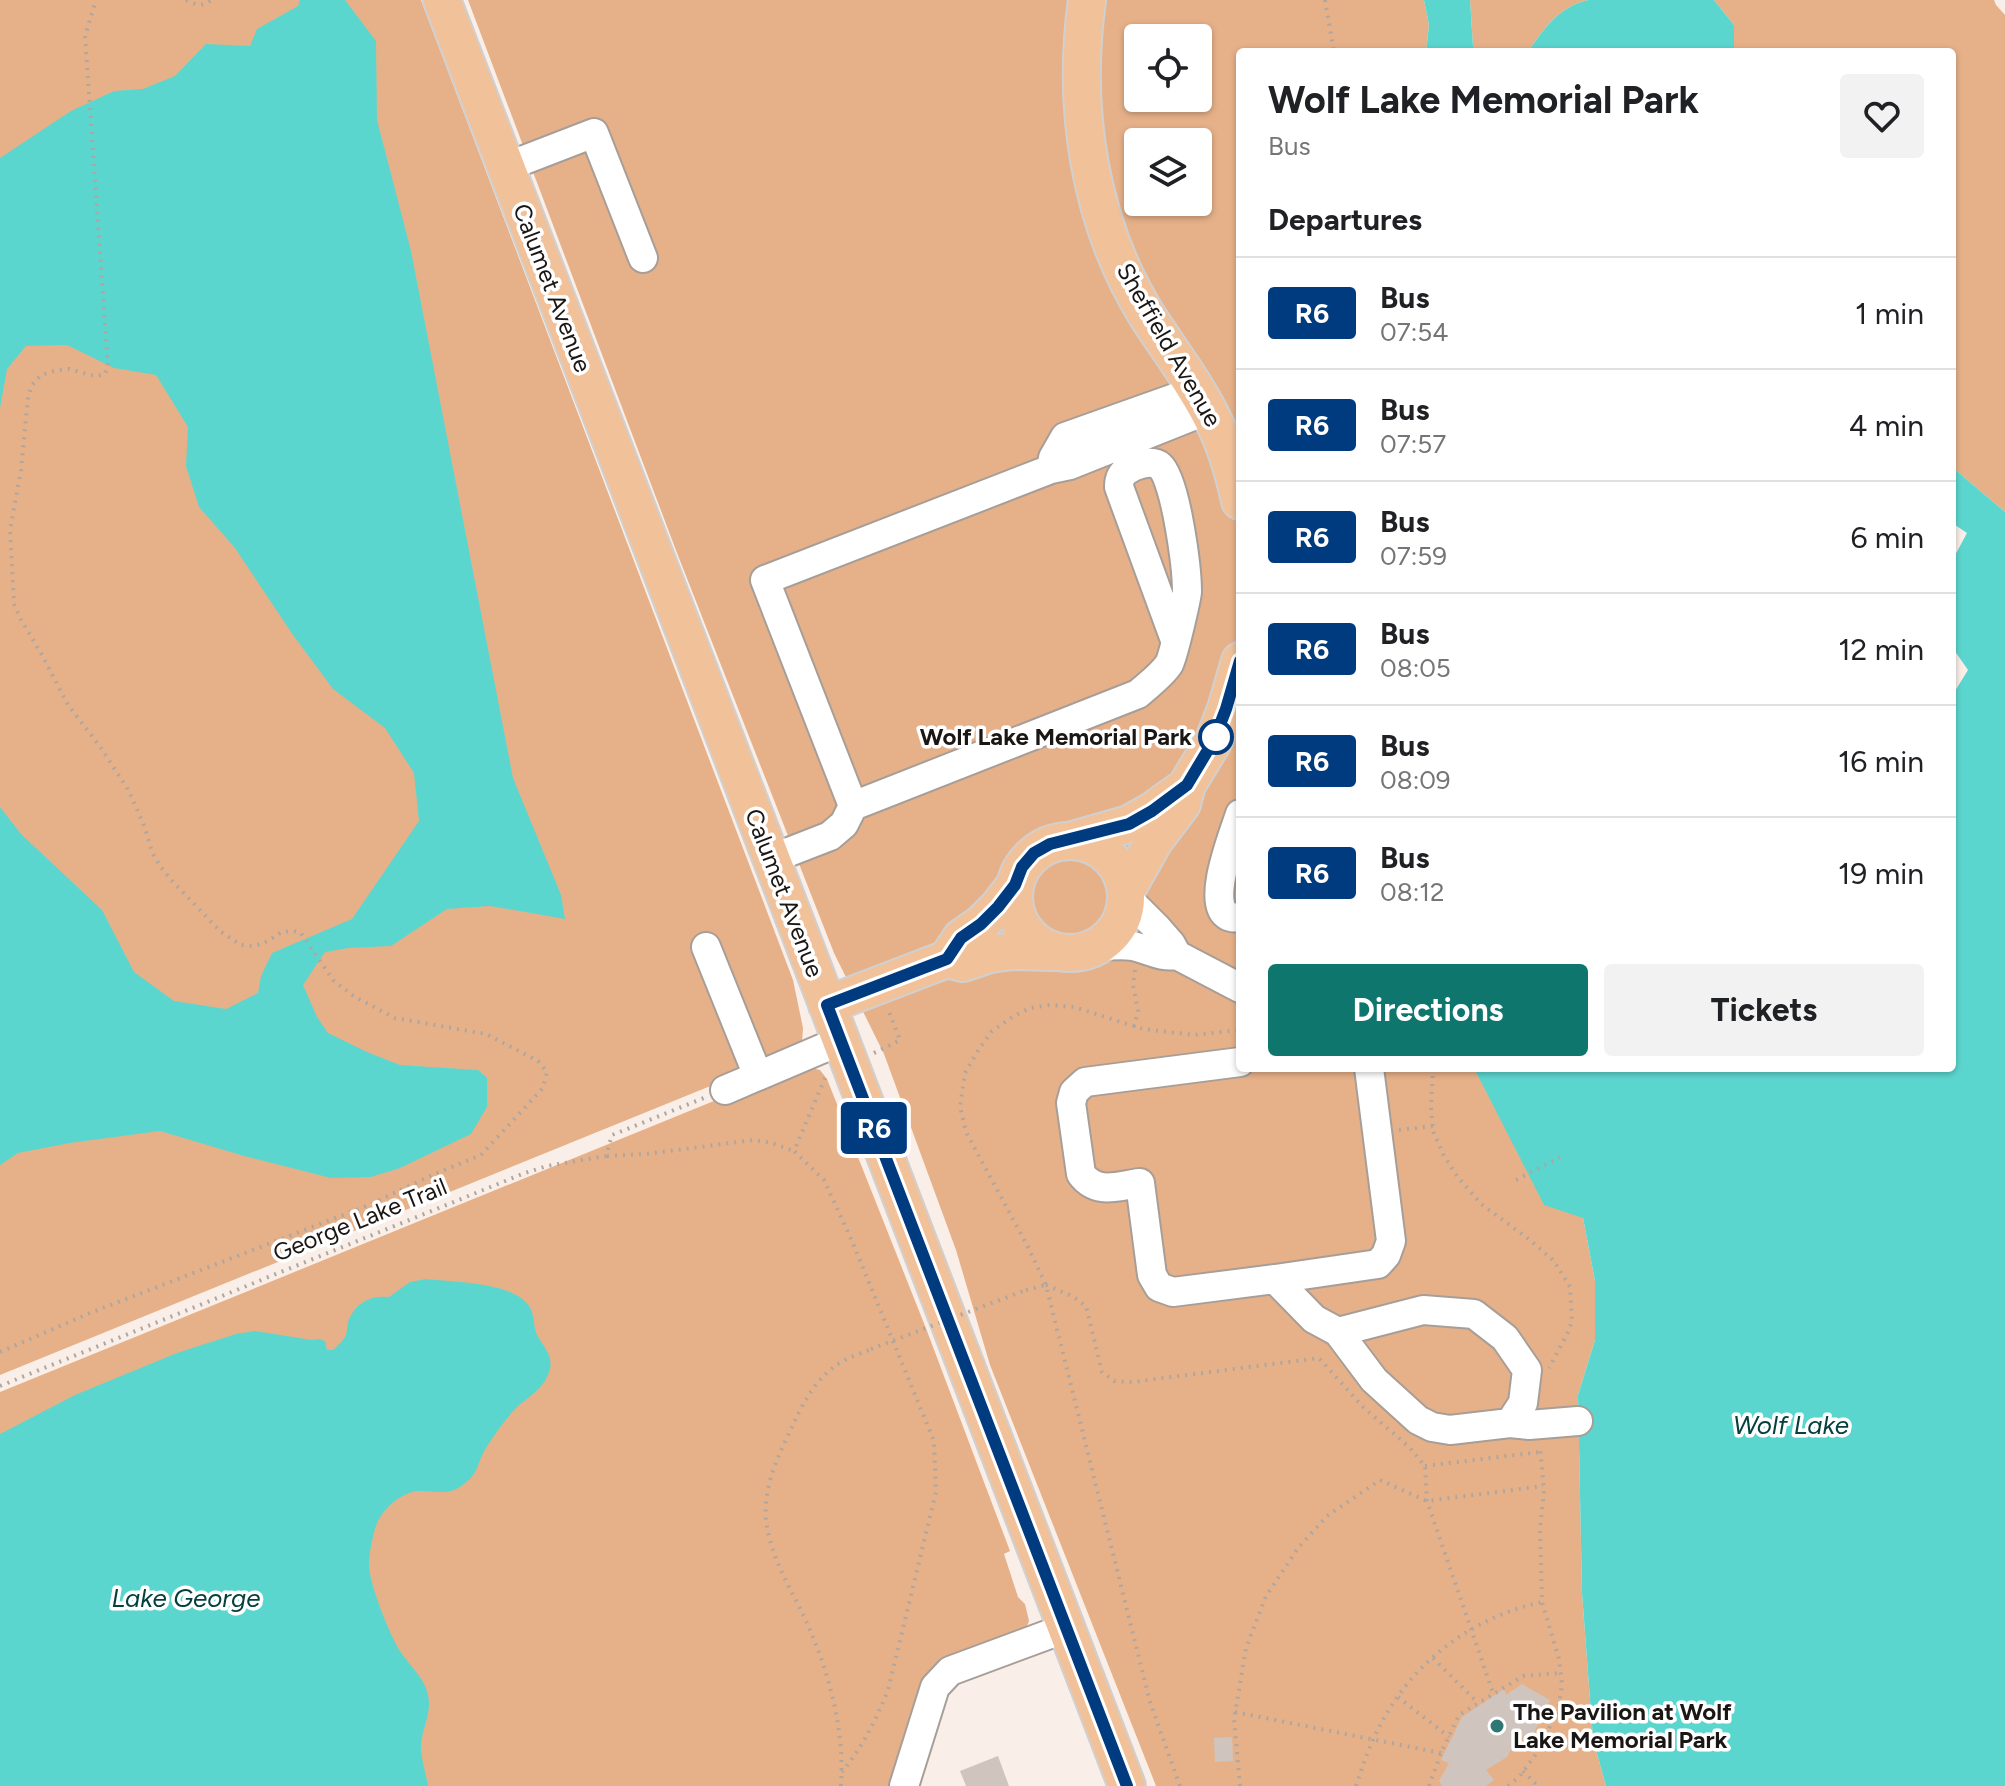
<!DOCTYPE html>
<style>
:root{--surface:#fff;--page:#f2f2f2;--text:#202124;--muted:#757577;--line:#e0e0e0;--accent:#0f766e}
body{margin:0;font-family:Figtree,sans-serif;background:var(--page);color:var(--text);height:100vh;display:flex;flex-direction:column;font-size:30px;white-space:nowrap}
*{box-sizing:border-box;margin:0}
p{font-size:26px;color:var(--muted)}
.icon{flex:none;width:44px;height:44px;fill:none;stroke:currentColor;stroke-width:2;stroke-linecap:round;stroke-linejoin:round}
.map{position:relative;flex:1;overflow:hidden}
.side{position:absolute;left:1236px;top:48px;width:720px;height:1024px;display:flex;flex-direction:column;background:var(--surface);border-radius:8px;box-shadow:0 2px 6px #0004}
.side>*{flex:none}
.badge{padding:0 16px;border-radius:6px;font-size:28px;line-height:52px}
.buttons{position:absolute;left:1124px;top:24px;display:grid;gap:16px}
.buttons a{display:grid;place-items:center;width:88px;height:88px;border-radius:8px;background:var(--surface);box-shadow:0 2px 6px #0004;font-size:40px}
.map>.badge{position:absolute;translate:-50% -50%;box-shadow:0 0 0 4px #fff}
h2{padding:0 32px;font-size:30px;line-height:72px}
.round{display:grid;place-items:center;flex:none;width:84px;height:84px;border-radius:8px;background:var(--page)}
.summary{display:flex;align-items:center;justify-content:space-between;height:136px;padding:0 32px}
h1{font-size:38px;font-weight:700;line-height:60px}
.primary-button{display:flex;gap:16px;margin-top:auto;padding:16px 32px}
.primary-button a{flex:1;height:92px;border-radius:8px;background:var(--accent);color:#fff;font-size:32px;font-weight:700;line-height:92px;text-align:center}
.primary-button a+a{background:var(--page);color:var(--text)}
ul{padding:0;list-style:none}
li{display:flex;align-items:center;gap:24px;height:112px;padding:0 32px;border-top:2px solid var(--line)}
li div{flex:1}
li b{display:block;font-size:30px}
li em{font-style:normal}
li .badge{min-width:88px;font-weight:700;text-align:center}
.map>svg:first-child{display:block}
.green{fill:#e6b189;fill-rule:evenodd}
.water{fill:#5bd6cf}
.building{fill:#cfc5be}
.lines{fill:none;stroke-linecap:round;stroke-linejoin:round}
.minor-casing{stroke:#a79e97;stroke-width:32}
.major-casing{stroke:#d1d0d0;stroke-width:40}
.path{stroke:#aea6a1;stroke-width:4;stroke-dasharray:2 6;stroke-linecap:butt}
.minor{stroke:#fff;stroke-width:28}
.major{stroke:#f1c19a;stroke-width:36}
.path-bridge{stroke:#aea6a1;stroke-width:4;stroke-dasharray:2 6;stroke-linecap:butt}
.line-casing{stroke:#fff;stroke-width:18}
.line{stroke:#003b80;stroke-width:12}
.stop-dot{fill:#fff;stroke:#003b80;stroke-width:4}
.poi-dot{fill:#2e7772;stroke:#fff;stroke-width:3}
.labels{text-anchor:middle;stroke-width:7;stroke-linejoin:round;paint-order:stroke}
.street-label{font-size:24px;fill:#1a1614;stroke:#fff}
.stop-label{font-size:24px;font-weight:bold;fill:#1a1614;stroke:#fff;text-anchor:end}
.poi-label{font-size:24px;font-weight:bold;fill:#1a1614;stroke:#fff;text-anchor:start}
.water-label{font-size:26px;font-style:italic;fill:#04403d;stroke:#fff}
</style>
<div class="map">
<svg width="2005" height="1786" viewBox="0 0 2005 1786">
<rect width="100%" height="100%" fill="#f9efe8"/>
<path class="green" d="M0,0H421L793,980L803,1028L802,1043L794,1052L0,1375Z
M468,0H1424L1429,25L1426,52H1240V1068H1474L1583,1218L1595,1281V1340L1578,1395L1582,1593L1593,1739L1606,1786H1156L990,1365L956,1250L884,1054L834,953L677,553ZM1138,38H1198V98H1138ZM1138,142H1198V202H1138Z
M1470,0H1588C1559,7 1544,28 1528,52H1480L1473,46Z
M1714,0H1994L1996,5L2005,15V512L1952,467V52H1734V25Z
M812,1068L820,1070L827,1079L927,1331L1010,1551L1004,1554L1018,1597L1025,1604L1029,1621L1025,1631L939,1665L894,1786H0V1392L780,1074Z"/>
<path class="water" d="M300,0H345L376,41L377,120L411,251L513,778L561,895L565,919L490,906L447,909L391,946L349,948L325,952L303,985L317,1017L328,1033L367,1052L400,1065L478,1070L487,1078V1107L471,1134L400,1168L371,1177L331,1178L244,1156L160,1131L70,1143L18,1153L0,1165V807L21,834L102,910L134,972L174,1001L226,1009L258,993L261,976L272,953L352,919L419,821L414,773L385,728L333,689L293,635L235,548L199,507L186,466L188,427L156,375L114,368L67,345L26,346L7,369L0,408V158L71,111L114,91L143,89L175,76L206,44L250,46L257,29L298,6Z
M1424,0H1470L1473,46L1480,52H1426L1429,25Z
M1588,0H1714L1734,25V52H1528C1544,28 1559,7 1588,0Z
M1952,467L2005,512V1786H1606L1593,1739L1582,1593L1578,1395L1595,1340V1281L1583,1218L1544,1205L1474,1068H1952V696L1968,670L1952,647V561L1967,533L1952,523Z
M426,1279C452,1282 514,1282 529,1306C535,1315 533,1326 537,1335C546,1351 557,1359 546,1379C539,1392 525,1399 515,1409C505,1420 494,1435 486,1448C476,1464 480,1474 460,1487C446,1496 433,1490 418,1491C399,1493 380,1511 375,1529C372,1540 369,1554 369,1565C369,1583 390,1636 400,1651C408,1664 422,1675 427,1691C434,1714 420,1729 421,1750C422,1762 426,1774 428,1786H0V1434L75,1395L177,1353L236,1334L255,1331L312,1340L319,1339L325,1341L327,1350H333C337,1346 344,1340 346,1335C347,1331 347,1326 348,1322C355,1303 370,1295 389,1297L410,1282Z"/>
<path class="building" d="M1522,1684L1550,1700L1530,1741L1518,1735L1507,1757L1486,1770L1494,1780L1486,1786H1442L1439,1781L1449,1763L1441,1760L1462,1717L1504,1689L1506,1695Z
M1232,1737L1233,1761L1215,1762L1214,1738Z
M998,1756L1009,1786H966L960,1771Z"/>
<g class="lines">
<defs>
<path id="minor" d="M506,167L594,133L643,258
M1051,469L1053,458L1065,437L1197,390
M853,806L1138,694C1148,685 1162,675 1169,664C1173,657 1186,601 1187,592C1187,569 1176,480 1160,466C1152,459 1134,465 1126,471C1120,475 1119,481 1119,487L1175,640
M1240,814C1234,833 1205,904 1228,916C1231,918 1236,917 1240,918
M771,859L830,836L844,824L853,806L765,580L1051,469L1070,465L1208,410
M1126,897L1157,928L1171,944L1177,955L1240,988
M1099,946C1110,946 1121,944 1132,946C1149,949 1160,958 1177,955
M706,947L758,1076
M1240,1062L1085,1082L1074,1092L1071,1103L1081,1174C1097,1195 1117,1186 1140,1183L1152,1275L1159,1287L1173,1292L1275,1279L1314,1319L1338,1332L1374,1380L1418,1420L1432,1427L1450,1430L1510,1423L1523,1403L1527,1370L1505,1338L1474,1314L1423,1310L1338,1332
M725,1090L840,1041
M1275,1279L1378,1264L1386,1255L1391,1241L1369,1068
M1510,1423L1529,1425L1578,1421
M904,1786L935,1687L950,1671L1066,1628"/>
<path id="major" d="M442,0L1127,1786
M1087,0C1072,108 1089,223 1148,317C1170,351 1195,383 1213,420C1226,445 1234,473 1240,501
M1014 897a56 56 0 1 1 112 0a56 56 0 1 1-112 0Z
M1069,841L1129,824L1152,811L1180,791
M1127,889L1154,841L1182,804L1187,785L1214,740L1226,709L1240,661
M947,959L961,938L981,924L998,907L1015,885
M827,1005L947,959L963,963L990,954L1013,951L1053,952"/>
</defs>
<use href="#minor" class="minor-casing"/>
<use href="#major" class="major-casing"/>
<path class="path" d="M186,0C195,5 203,7 211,0
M1325,0L1334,52
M1134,1027L1138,1011L1133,985L1135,970
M874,1053L900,1040L888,1009
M1433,1068L1431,1108L1433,1131L1444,1156L1457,1176L1481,1204L1530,1240L1554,1261L1570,1287L1572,1321L1568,1332L1549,1368
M825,1078L794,1151L824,1180L852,1241L934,1441L936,1492L888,1690C875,1722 863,1746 842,1772
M1399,1130L1433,1126
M607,1156L645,1154L754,1140L772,1143L794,1151
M1516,1180L1560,1157
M1046,1285L1072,1296L1086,1306L1102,1372L1114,1381L1133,1382L1319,1358L1363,1407L1410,1448L1425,1466L1427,1501L1493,1693
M1026,1290L1046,1285
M0,1352L90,1313L369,1205L430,1176L481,1155L543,1088L547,1072L538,1061L486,1034L395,1018L355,997L333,980L301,933L293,931L282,932L264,943L254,946L241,945L221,932L173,882L160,866L152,852L145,828L129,791L99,745L68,705L42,655L20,618L14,604L10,530L21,470L28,398L32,385L41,375L54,371L69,369L95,376L104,375L108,368L85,36L96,0
M0,1386L525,1173L547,1166L606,1156L612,1135L704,1098
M1425,1466L1540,1452
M1433,1658L1478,1703
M1398,1697L1449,1737
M1235,1712L1441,1753
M1523,1771L1538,1786
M841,1786C845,1725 827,1665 801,1610C786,1581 770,1553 766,1520C763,1487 778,1456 792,1427C803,1402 818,1375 843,1361C852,1356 862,1353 871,1349
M1180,1786L1150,1702L1046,1285L1029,1249L966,1132L960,1107L965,1073L979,1049L992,1031L1014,1016L1030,1008L1050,1005L1074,1007L1143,1029L1194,1035L1240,1030
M1240,1786L1234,1720L1246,1648L1266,1596L1298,1548L1327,1516L1380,1480L1427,1501L1543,1486
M1356,1786C1364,1761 1373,1736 1387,1713C1421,1655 1478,1616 1542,1602
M1429,1786L1441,1753L1459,1715L1523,1676L1560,1673
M1508,1786L1520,1776L1541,1747L1559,1705L1562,1684L1559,1659L1542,1602L1540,1528L1544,1491L1540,1447"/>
<use href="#minor" class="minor"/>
<use href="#major" class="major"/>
<path class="path-bridge" d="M871,1349L1026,1290"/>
</g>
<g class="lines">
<defs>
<path id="line" d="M1127,1786L827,1005L947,959L961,938L981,924L998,907L1015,885L1022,867L1034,853L1050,844L1129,824L1152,811L1187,785L1214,740L1226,709L1240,661"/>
</defs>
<use href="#line" class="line-casing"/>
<use href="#line" class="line"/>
</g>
<circle class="stop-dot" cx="1216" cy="737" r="16"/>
<circle class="poi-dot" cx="1497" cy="1726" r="8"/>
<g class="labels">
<g class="street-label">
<text transform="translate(552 288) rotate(69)" y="8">Calumet Avenue</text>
<text transform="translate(1169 345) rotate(60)" y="8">Sheffield Avenue</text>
<text transform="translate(784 893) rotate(69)" y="8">Calumet Avenue</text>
<text transform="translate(360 1220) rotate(-22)" y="8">George Lake Trail</text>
</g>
<g class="stop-label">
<text x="1192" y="745">Wolf Lake Memorial Park</text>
</g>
<g class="poi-label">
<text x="1513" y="1720">The Pavilion at Wolf<tspan x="1513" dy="28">Lake Memorial Park</tspan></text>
</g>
<g class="water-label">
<text x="1791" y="1434">Wolf Lake</text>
<text x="186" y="1607">Lake George</text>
</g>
</g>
</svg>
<div class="buttons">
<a><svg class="icon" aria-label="locate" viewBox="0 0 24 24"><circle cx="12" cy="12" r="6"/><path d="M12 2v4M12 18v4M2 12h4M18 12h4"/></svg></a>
<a><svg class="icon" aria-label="layers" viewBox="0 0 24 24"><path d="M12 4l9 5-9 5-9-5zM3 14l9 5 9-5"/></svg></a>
</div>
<b class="badge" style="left:874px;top:1128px;background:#003b80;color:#fff">R6</b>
<section class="side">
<div class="summary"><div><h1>Wolf Lake Memorial Park</h1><p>Bus</p></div><a class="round"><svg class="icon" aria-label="heart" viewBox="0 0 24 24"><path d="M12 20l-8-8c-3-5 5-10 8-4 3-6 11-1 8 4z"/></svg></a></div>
<h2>Departures</h2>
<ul>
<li><span class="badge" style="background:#003b80;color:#fff">R6</span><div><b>Bus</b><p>07:54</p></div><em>1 min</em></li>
<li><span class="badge" style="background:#003b80;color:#fff">R6</span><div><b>Bus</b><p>07:57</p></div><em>4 min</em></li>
<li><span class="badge" style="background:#003b80;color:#fff">R6</span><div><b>Bus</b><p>07:59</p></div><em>6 min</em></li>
<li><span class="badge" style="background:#003b80;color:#fff">R6</span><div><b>Bus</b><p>08:05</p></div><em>12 min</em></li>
<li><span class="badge" style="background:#003b80;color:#fff">R6</span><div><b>Bus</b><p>08:09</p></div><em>16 min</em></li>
<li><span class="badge" style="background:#003b80;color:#fff">R6</span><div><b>Bus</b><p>08:12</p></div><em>19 min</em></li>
</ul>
<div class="primary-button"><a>Directions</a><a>Tickets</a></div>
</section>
</div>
